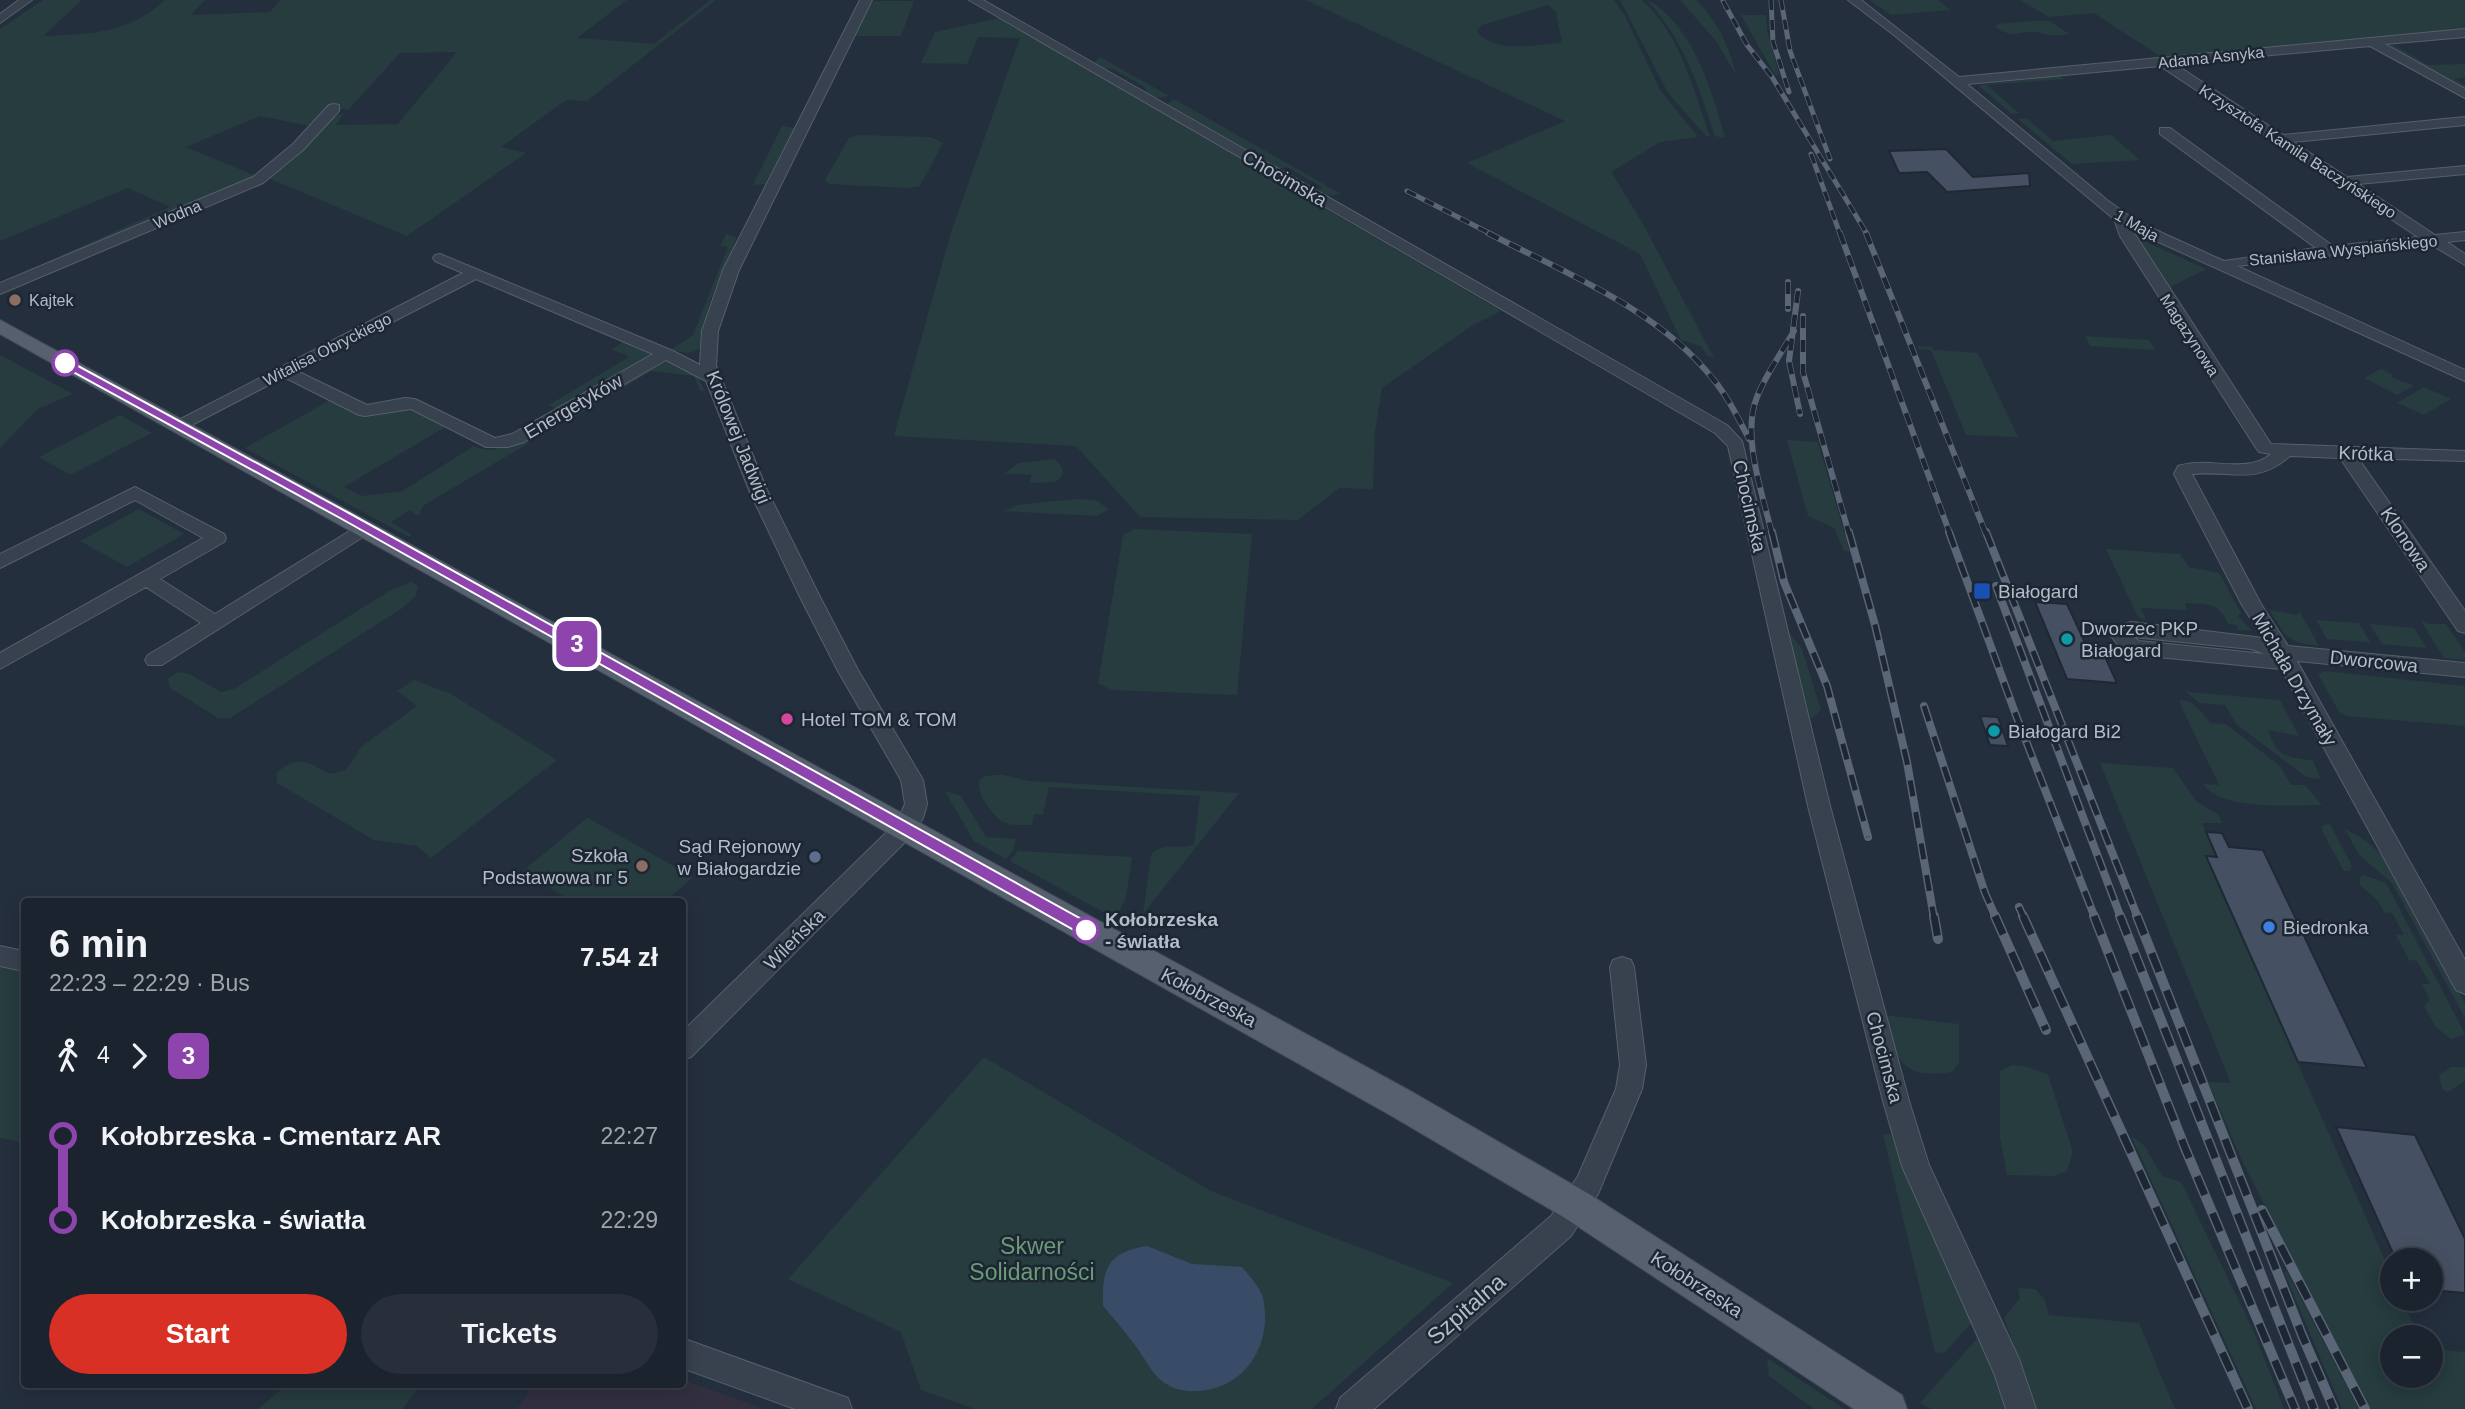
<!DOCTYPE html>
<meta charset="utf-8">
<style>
:root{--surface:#1b232e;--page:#282f3a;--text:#f1f3f6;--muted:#a0a4aa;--line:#39404a;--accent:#d93025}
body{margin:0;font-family:Arial,sans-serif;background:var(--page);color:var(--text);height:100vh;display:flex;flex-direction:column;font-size:26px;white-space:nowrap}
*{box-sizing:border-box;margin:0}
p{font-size:23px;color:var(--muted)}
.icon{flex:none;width:38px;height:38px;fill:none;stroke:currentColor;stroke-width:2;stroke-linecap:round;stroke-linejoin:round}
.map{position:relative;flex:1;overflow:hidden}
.side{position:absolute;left:21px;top:898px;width:665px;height:490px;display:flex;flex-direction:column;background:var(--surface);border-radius:7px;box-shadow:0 4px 18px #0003,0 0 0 2px var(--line)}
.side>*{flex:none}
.badge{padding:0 14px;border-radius:10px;font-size:24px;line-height:46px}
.tools{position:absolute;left:2380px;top:1248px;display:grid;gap:14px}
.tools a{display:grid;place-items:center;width:63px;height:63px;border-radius:50%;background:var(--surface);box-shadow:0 4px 18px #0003,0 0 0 2px var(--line);font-size:35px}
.map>.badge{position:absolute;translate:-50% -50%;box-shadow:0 0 0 4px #fff}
.legs{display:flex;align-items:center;gap:10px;height:77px;padding:0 28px;font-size:23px}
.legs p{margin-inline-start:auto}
.overview{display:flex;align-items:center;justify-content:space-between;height:119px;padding:0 28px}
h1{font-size:38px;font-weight:600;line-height:52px}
.button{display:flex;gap:14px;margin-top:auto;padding:14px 28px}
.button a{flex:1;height:80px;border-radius:42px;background:var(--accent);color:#fff;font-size:28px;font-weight:600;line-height:80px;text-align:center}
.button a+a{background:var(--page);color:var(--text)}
ul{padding:0 28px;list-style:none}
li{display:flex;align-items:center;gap:24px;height:84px;font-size:26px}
li i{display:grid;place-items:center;width:10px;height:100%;margin:0 9px;background:currentColor}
li i::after{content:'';width:18px;height:18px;margin:-9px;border:5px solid;border-radius:50%;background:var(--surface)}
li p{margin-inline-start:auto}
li:first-child i{background:linear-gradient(#0000 50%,currentColor 0)}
li:last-child i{background:linear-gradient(currentColor 50%,#0000 0)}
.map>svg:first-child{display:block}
.medical{fill:#32303f}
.green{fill:#263c3f;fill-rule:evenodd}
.water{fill:#394c67}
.building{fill:#455162;stroke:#1f2835;stroke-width:2}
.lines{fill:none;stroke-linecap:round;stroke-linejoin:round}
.minor-casing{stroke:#565f6c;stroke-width:2}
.major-casing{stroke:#414a57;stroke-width:2}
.minor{fill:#38414e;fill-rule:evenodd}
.major{fill:#56606e;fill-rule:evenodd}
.rail-far3-casing{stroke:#5a6575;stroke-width:5}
.rail-far2-casing{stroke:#5a6575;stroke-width:6}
.rail-far1-casing{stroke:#5a6575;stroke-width:8}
.rail-casing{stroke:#5a6575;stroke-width:10}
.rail-far3{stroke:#1d2633;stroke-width:3.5;stroke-dasharray:10;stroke-linecap:butt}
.rail-far2{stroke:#1d2633;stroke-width:4.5;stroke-dasharray:12;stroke-linecap:butt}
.rail-far1{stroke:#1d2633;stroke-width:5;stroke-dasharray:16;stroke-linecap:butt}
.rail{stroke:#1d2633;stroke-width:7;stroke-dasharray:20;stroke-linecap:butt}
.line-1{fill:#8e44ad;stroke:#fff;stroke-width:2}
.education-dot{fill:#8d6e63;stroke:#1d2633;stroke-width:2.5}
.stop-1-dot{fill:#fff;stroke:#8e44ad;stroke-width:3.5}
.transit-dot{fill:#1a4fb4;stroke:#1d2633;stroke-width:2.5}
.culture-dot{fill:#0f9aa8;stroke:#1d2633;stroke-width:2.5}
.hotel-dot{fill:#d1479c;stroke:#1d2633;stroke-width:2.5}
.service-dot{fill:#5c6f8a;stroke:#1d2633;stroke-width:2.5}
.shop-dot{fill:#3f7fe0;stroke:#1d2633;stroke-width:2.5}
.labels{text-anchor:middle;stroke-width:5;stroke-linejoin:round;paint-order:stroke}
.far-street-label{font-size:16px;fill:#b4bcc9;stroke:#1d2633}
.far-poi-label{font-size:16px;fill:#b4bcc9;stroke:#1d2633;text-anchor:start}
.street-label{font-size:19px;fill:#b4bcc9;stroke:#1d2633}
.poi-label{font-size:19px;fill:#b4bcc9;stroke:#1d2633;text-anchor:start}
.stop-label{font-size:19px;font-weight:bold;fill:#b4bcc9;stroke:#1d2633;text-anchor:start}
.near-park-label{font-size:23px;fill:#6b9a76;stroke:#1d2633}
.near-street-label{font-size:23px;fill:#b4bcc9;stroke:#1d2633}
</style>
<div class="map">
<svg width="2465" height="1409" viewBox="0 0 2465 1409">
<rect width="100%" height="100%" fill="#242f3e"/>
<path class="medical" d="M683,1380L765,1409H517L534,1384H682Z"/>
<path class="green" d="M43,0H82L43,36C91,34 128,34 165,0H205L191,15L270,12L280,0H627L577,38L654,44L710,0H716L587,101L566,100L501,147L526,153L407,236L268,178L292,161L334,115L344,114L336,125L398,124L457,52L400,53L349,109L326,110L310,126L260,116L186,147L256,176L66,259L58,257L170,207L128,188L0,241V29Z
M1306,0H1614L1625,16L1660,90L1698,137L1660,142L1611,172L1642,222L1714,358L1707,356L1701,346L1681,340L1640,254L1467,163L1565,121ZM1548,5L1556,12L1562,43C1537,44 1494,55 1477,31L1482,25Z
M1620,0H1642C1682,37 1692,87 1710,136H1706L1668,93Z
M1647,0C1692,23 1713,92 1725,138L1715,136C1697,83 1685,42 1647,0Z
M1680,0H1696C1718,22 1729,45 1736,75L1716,41Z
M1869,0H1938L1951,10L1891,15Z
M2020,0H2465V30L2161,57L2094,13L2049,17Z
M873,1H914L901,36H853Z
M1741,15H1766L1767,30L1779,75H1775Z
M999,18L1501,311L1473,325L1382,388L1375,431L1373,489L1339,488L1298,520L1140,517L1076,446L894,436L951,232L1020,38L978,37L967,64L921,63L935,32Z
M2033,21H2050L2069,34C2056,36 2052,36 2040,33C2021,28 2015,41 1995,27L1998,24Z
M2394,45L2428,65L2465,64V77L2454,79L2465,85V92L2391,48L2390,46Z
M1100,57L1169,96L1154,98L1144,93L1146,88L1113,69L1101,68L1093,64Z
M2060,76L2065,79L1987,85L2019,113L2012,114L1978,85Z
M1174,99L1341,194L1329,196L1316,192L1322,187L1287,167L1276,169L1166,105Z
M2026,118L2053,141L2111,135L2140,160L2072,164L2018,119Z
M782,126L794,128L765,184L753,185Z
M856,135L931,137L943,143L920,186L909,188L829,184L825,180L849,138Z
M726,234L736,237C733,257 720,274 713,293C706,311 705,329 701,347C691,355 683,354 672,349L693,335L728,247L720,246Z
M2133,236L2206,269L2168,288Z
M2085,336L2149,340L2155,350L2090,346Z
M623,342L653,355L557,409L549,405L629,357L612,349Z
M1918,346L1932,347L1933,350L1978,353L2018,437L1966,435L1931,350L1919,349Z
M0,355L73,394L38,409L0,448Z
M670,361L697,375L705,391H700L694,376L651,371L571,419L565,416L660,362Z
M2381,369L2393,375L2391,377L2414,386L2397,395L2364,378Z
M2424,387L2451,399L2424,415L2397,403Z
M332,399L359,413L408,407L447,426L344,487L362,496L402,491L474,446C498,458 510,436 529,443L424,505L418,516L410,510L391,522L412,535L409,537L245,448Z
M120,415L152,433L70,475L39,457Z
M1787,440L1818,442L1850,552L1844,551L1834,528L1808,516Z
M1055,459L1061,466L1063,474L1056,482L1029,483L1032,475L1005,473L1018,463Z
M1074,499L1095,500L1109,509L1097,516L1004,511L1018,505Z
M139,509L184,534L127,567L80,541Z
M1134,529L1252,534L1237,695L1112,690L1098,683L1123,535Z
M2106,549L2180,554L2189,567L2219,573L2241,613L2238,616L2252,631L2238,630L2236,625L2228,624C2218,601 2208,605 2185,603L2187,610L2141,608L2146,620L2138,617Z
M411,582L418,586L415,597L401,609L230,718H218L170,688L168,679L178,672L189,674L221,692L234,689L389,591Z
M2270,610L2297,615L2300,612L2319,646C2286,642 2286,638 2270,610Z
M1783,619H1786L1789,632L1802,649L1821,710L1811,719Z
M2316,620L2359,623L2370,642L2327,639Z
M2421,621L2428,624H2446L2465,652V660L2444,658Z
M2370,624L2414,628L2427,648L2382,644Z
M2325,671L2465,686V726L2346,716L2339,712L2318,674Z
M414,680L451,694L557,760L431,858L417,846L374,840L277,783L276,773C299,754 307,762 330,774L346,770L362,746L417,706L397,691Z
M2186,692L2280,700L2299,736L2268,730C2277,759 2287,756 2313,761L2321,779L2306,777L2236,724L2225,705L2200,703Z
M2180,700C2194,700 2203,713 2210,723L2226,724L2280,766L2291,785H2305L2322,805C2291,805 2221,811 2203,784L2219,785L2180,704Z
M2100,763L2173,768L2197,802L2219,815L2222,823H2202L2216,856H2206L2392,1276V1298L2402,1299L2419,1337H2392V1376H2431V1349L2465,1352V1409H2370L2243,1163L2208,1082L2231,1083Z
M1003,775L1029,781L1239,793L1143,914L1151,855C1163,841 1179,851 1194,844L1200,796L1049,787L1043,815L1034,814L1032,825C1023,825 1012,826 1003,822C994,817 972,789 981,779C986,774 997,775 1003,775Z
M945,791L961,796L986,837L1016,839L1013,850L1006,859L974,841Z
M588,817V818L693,877L666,901H571L523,871Z
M2330,824L2352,866L2350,871H2344L2322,831L2323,825Z
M2344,828L2369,843L2387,861L2465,1003V1018L2392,883L2360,856Z
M1018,851L1132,857L1126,897L1116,919L1010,861Z
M2364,875L2386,883L2465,1034L2451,1039L2436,1027L2424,1006L2430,1000L2422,984H2430L2417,961L2409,960L2396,935H2404L2392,913L2384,912L2378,901L2360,885L2359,878Z
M0,966L24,970V1143L0,1138Z
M1884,1015L1959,1024V1063L1952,1072C1898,1080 1897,1058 1884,1015Z
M984,1057L1211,1191L1453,1283L1312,1409H975L921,1390L901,1332L788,1279Z
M2012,1065L2028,1067L2048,1075L2073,1152L2067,1171L2054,1176L2007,1175L2000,1137V1071Z
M2451,1067H2465V1081L2448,1092L2442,1089L2439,1075Z
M1883,1134L1892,1135L1905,1172L1975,1319L1944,1353L1935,1352Z
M2131,1136L2144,1145L2162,1176L2181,1182L2254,1332L2284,1409H2256Z
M2284,1272H2287L2359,1409H2342Z
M2018,1288L2035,1289L2045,1300L2049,1315L2139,1323L2175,1409H2037L2004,1318L2020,1298Z
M1981,1334L2009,1409H1932L1920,1403Z
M1767,1358L1844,1409H1814L1769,1376Z
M288,1384H422L402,1409H258Z"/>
<path class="water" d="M1147,1246L1192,1264L1242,1267C1250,1277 1263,1290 1264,1303C1271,1347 1244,1388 1199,1391C1188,1391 1177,1391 1168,1385C1153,1377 1147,1361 1137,1348C1127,1334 1115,1320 1103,1306C1102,1268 1107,1253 1147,1246Z"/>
<path class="building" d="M1946,149L1973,177L2029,173L2030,186L1947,192L1927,172L1899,173L1889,151Z
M2035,602L2067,604L2087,647L2101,648L2117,683L2067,679Z
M1980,716L1998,717L2008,746L1990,745Z
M2206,832L2222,833L2229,847L2263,850L2367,1068L2298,1062L2206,856L2217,857Z
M2336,1127L2415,1135L2465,1239V1293L2431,1290V1260H2396Z"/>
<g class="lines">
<defs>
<path id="minor" d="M19,0H32L0,23V14Z
M860,0H872L739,270L718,331L716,366L767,490L820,597L858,670L923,780L927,804L923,818L913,834L691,1057L682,1060V1032L897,822L905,804L901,780L838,671L800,597L749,490L706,381L666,360L524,442L508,447H486L411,409L365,416L359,415L284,377L186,428H174L171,424L463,273L435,261L433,258L435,255L440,254L673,351L700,365L702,331L723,270ZM476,279L653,354L512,434L495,438L415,399L405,398L367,405L297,371Z
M969,0H983L1727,425L1742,441L1830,806L1909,1101L1929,1165L2019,1359L2036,1409H2006L1994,1373L1902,1166L1883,1101L1808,806L1728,446L1715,433Z
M1848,0H1861L1959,77L2465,29V37L2385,44L2465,89V98L2370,46L2175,64L2283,135L2465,117V125L2293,142L2347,177L2465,166V174L2358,184L2435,235L2465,232V240L2447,242L2465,254V265L2430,244L2237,266L2465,370V381L2132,230L2271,444L2465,451V461L2358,458L2465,611V633L2458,631L2340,458L2290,456C2255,486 2233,470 2192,474L2261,604L2288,646L2465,663V677L2297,661L2465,960V994L2456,990L2281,669L2137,655L2122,650L2111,636L2124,624L2131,622L2263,638L2242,605L2174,474L2178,466C2208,456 2246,475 2271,454L2259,452L2256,448L2120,236L2114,219L1894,35ZM2160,66L2418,237L2333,246L2170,128H2160V134L2316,248L2224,261L2136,221L2107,200L1967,84ZM2133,637L2251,649L2265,654L2139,641Z
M334,104L339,105V111L303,150L263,183L0,294V283L253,177L293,144L329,105Z
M135,487L224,534L226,538L224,542L160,579L215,614L361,524L368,522L377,528L162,665H148L145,660L148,655L201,623L146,587L0,669V653L203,538L135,500L0,568V554Z
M0,946L24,951V971L0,966Z
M1622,957L1631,960L1634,967L1646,1065L1642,1089L1598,1194L1571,1236L1374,1409H1336L1340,1398L1551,1216L1578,1176L1616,1089L1620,1065L1610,967L1613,960Z
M682,1338L848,1398L852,1409H795L682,1368Z"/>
<path id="major" d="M0,320L1414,1093L1589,1194L1902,1395L1907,1409H1854L1565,1218L1390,1115L0,334Z"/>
</defs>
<use href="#minor" class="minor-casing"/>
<use href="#major" class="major-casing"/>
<use href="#minor" class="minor"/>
<use href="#major" class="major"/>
<defs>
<path id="rail-far3" d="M1771,0L1773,42L1789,92
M1781,0L1790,51L1830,159
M1723,1L1747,45L1772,77L1867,234
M1811,154L1840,234
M1407,191L1491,234"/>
<path id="rail-far2" d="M1488,233C1565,273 1658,309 1713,379C1728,397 1738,418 1749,439
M1840,233L1950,534
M1866,233L1986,534
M1788,282V309
M1798,291L1789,361L1800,414
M1803,316V372L1849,534
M1772,534C1763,495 1741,436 1757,397C1766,374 1782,352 1794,331"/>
<path id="rail-far1" d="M1772,532L1784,582L1827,686L1868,837
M1849,532L1875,625L1907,762L1934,918
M1949,532L2017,718L2095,918
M1986,532L2138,918
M1996,586L2121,918
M1924,706L1985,893L1996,918
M2019,907L2024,918"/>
<path id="rail" d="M1934,916L1938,939
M1995,916L2046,1030
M2023,916L2248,1409
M2094,916L2185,1148L2295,1409
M2120,916L2314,1409
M2137,916L2302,1335L2334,1409
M2262,1210L2365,1409"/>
</defs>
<use href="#rail-far3" class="rail-far3-casing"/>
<use href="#rail-far2" class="rail-far2-casing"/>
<use href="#rail-far1" class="rail-far1-casing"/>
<use href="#rail" class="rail-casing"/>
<use href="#rail-far3" class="rail-far3"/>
<use href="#rail-far2" class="rail-far2"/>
<use href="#rail-far1" class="rail-far1"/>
<use href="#rail" class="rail"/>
</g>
<path class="line-1" d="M62,361H69L349,513L1092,925L1094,930L1092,934H1081L340,518L62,366Z"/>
<g class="education-dot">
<circle cx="15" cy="300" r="7"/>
<circle cx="642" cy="866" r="7"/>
</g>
<g class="stop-1-dot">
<circle cx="65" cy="363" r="12"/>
<circle cx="1086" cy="930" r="12"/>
</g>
<rect class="transit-dot" x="1973" y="582" width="18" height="18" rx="3.5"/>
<g class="culture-dot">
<circle cx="2067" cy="639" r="7"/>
<circle cx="1994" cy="731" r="7"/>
</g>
<circle class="hotel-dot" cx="787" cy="719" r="7"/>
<circle class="service-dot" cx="815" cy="857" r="7"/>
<circle class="shop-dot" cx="2269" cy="927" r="7"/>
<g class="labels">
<g class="far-street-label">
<text transform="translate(2211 57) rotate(-6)" y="6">Adama Asnyka</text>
<text transform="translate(2298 151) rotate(33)" y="6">Krzysztofa Kamila Baczyńskiego</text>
<text transform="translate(177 214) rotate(-23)" y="6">Wodna</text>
<text transform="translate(2137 225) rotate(30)" y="6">1 Maja</text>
<text transform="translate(2343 250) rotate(-6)" y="6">Stanisława Wyspiańskiego</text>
<text transform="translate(2190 335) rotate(57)" y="6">Magazynowa</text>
<text transform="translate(327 349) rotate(-27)" y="6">Witalisa Obryckiego</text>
</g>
<g class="far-poi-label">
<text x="29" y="306">Kajtek</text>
</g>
<g class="street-label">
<text transform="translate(1285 178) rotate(30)" y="7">Chocimska</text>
<text transform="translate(573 406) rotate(-30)" y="7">Energetyków</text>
<text transform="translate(739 437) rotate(68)" y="7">Królowej Jadwigi</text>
<text transform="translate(2366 453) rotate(2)" y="7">Krótka</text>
<text transform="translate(1750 506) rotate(77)" y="7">Chocimska</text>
<text transform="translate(2406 539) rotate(56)" y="7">Klonowa</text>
<text transform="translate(2374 661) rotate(6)" y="7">Dworcowa</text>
<text transform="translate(2295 679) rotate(60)" y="7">Michała Drzymały</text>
<text transform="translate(794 939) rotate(-45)" y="7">Wileńska</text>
<text transform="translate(1209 997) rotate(28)" y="7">Kołobrzeska</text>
<text transform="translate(1885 1057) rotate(75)" y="7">Chocimska</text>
<text transform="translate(1697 1284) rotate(33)" y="7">Kołobrzeska</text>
</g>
<g class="poi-label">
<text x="1998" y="598">Białogard</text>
<text x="2081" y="635">Dworzec PKP<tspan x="2081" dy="22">Białogard</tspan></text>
<text x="801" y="726">Hotel TOM &amp; TOM</text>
<text x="2008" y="738">Białogard Bi2</text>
<text x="801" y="853" text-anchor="end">Sąd Rejonowy<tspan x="801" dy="22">w Białogardzie</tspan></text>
<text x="628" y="862" text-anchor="end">Szkoła<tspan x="628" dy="22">Podstawowa nr 5</tspan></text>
<text x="2283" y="934">Biedronka</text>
</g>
<g class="stop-label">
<text x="1105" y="926">Kołobrzeska<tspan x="1105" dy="22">- światła</tspan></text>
</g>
<g class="near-park-label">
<text x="1032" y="1254">Skwer<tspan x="1032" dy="26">Solidarności</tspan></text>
</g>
<g class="near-street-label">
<text transform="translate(1466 1309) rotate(-41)" y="8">Szpitalna</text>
</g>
</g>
</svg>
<div class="tools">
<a>+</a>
<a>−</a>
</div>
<b class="badge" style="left:577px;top:644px;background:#8e44ad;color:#fff">3</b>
<section class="side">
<div class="overview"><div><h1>6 min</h1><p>22:23 – 22:29 · Bus</p></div><b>7.54 zł</b></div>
<div class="legs"><svg class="icon" aria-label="walk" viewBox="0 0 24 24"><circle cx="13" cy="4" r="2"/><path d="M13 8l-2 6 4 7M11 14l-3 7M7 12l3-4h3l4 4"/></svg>4<svg class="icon" aria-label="forward" viewBox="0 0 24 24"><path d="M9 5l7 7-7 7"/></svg><b class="badge" style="background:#8e44ad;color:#fff">3</b></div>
<ul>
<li><i style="color:#8e44ad"></i><b>Kołobrzeska - Cmentarz AR</b><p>22:27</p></li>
<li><i style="color:#8e44ad"></i><b>Kołobrzeska - światła</b><p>22:29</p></li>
</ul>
<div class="button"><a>Start</a><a>Tickets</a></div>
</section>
</div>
